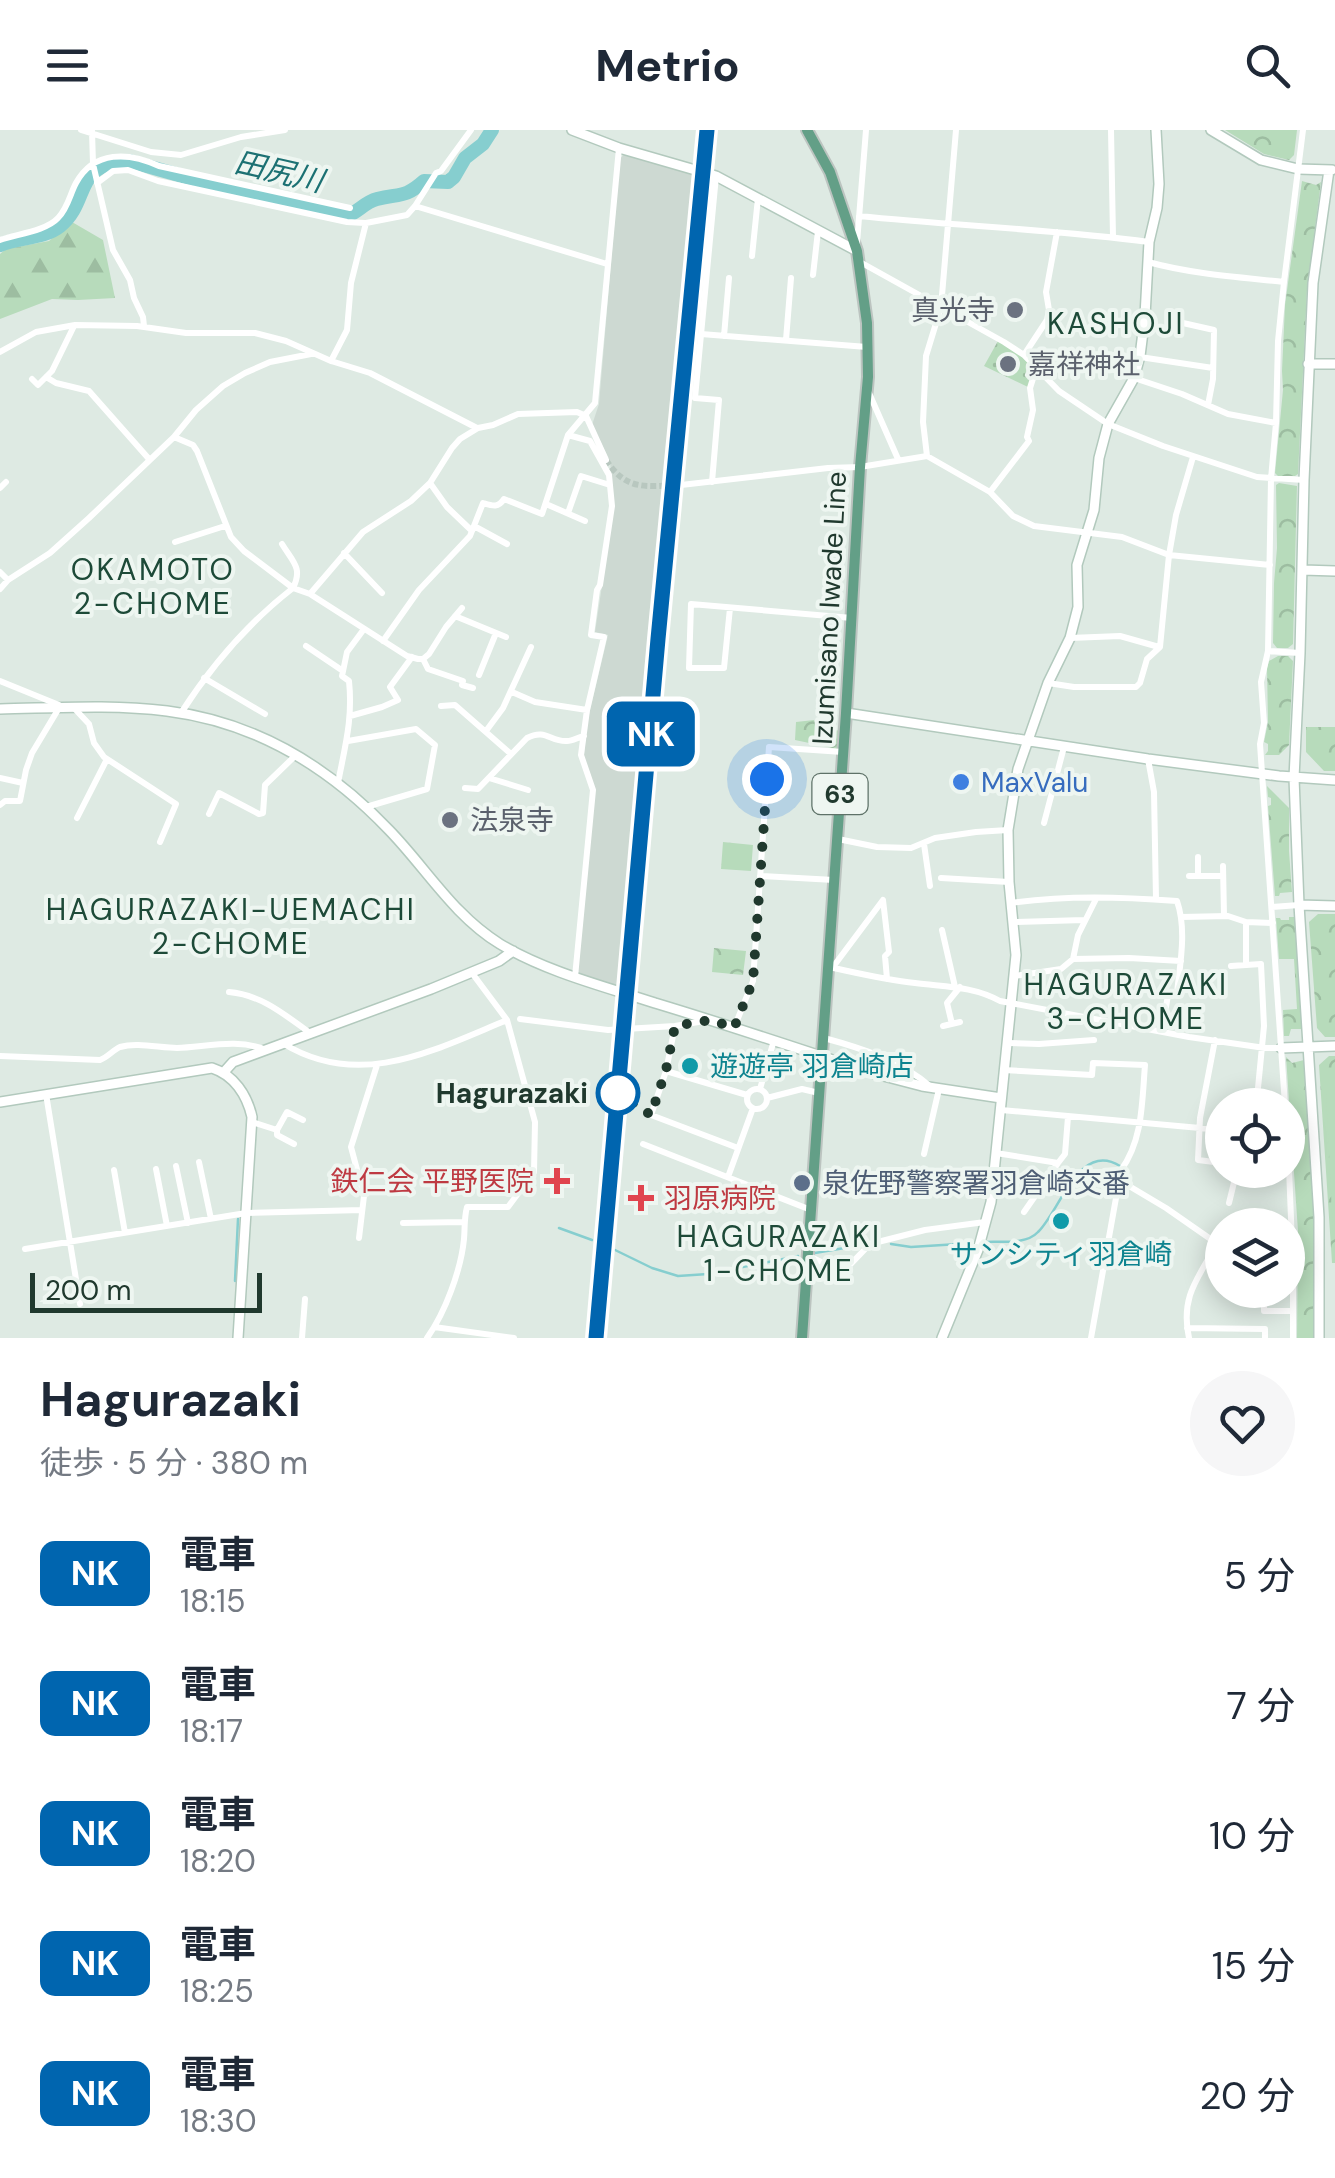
<!DOCTYPE html>
<html lang="ja">
<meta charset="utf-8">
<style>
:root{--surface:#fff;--page:#f6f6f7;--text:#1f2937;--muted:#747a83}
body{margin:0;font-family:"DM Sans","Noto Sans JP",sans-serif;background:var(--page);color:var(--text);height:100vh;display:flex;flex-direction:column;font-size:38px;white-space:nowrap}
*{box-sizing:border-box;margin:0}
p{font-size:32px;color:var(--muted)}
.icon{flex:none;width:55px;height:55px;fill:none;stroke:currentColor;stroke-width:2;stroke-linecap:round;stroke-linejoin:round}
.map{position:relative;height:1208px;overflow:hidden}
.side{display:flex;flex-direction:column;background:var(--surface);flex:1}
.side>*{flex:none}
.badge{padding:0 20px;border-radius:15px;font-size:35px;line-height:65px}
.controls{position:absolute;left:1205px;top:958px;display:grid;gap:20px}
.controls a{display:grid;place-items:center;width:100px;height:100px;border-radius:50%;background:var(--surface);box-shadow:0 5px 25px #0003;font-size:50px}
.scale{position:absolute;left:30px;bottom:25px;width:232px;box-sizing:border-box;padding-left:10px;border:5px solid #20392e;border-top:0;font-size:28px;line-height:35px;white-space:nowrap;color:#20392e;-webkit-text-stroke:8px #eef6f1;paint-order:stroke}
.you{position:absolute;width:50px;height:50px;margin:-25px;border:8px solid #fff;border-radius:50%;background:#1a73e8;box-shadow:0 0 0 15px #1a73e833}
.map>.badge{position:absolute;translate:-50% -50%;box-shadow:0 0 0 5px #fff}
.round{display:grid;place-items:center;flex:none;width:105px;height:105px;border-radius:52px;background:var(--page)}
.headline{display:flex;align-items:center;justify-content:space-between;height:170px;padding:0 40px}
h1{font-size:48px;font-weight:700;line-height:75px}
ul{padding:0;list-style:none}
li{display:flex;align-items:center;gap:30px;height:130px;padding:0 40px}
li div{flex:1}
li b{display:block;font-size:38px}
li em{font-style:normal}
li .badge{min-width:110px;font-weight:700;text-align:center}
header{display:flex;justify-content:space-between;align-items:center;height:130px;padding:0 40px;background:var(--surface);font-size:45px;font-weight:700}
.map>svg:first-child{display:block}
.built{fill:#cdd9d2}
.grass{fill:url(#grass-dots)}
.forest{fill:url(#forest-firs)}
.park{fill:url(#park-crowns)}
.pitch{fill:#b7dbbb}
.lines{fill:none;stroke-linecap:round;stroke-linejoin:round}
.stream{stroke:#86cecf;stroke-width:2.5}
.river{stroke:#86cecf;stroke-width:14}
.street-tunnel{stroke:#b8c7bf;stroke-width:6;stroke-dasharray:6 3;stroke-linecap:butt}
.secondary-casing{stroke:#b2c9bd;stroke-width:12}
.primary-casing{stroke:#bcc4c0;stroke-width:14}
.street{stroke:#fff;stroke-width:6}
.secondary{stroke:#fff;stroke-width:9}
.primary{stroke:#639f87;stroke-width:10}
.rail-casing{stroke:#5a756a;stroke-width:6}
.rail{stroke:#eef6f1;stroke-width:2.5;stroke-dasharray:8;stroke-linecap:butt}
.line-casing{stroke:#fff;stroke-width:22}
.line{stroke:#0065af;stroke-width:15}
.walk{stroke:#20392e;stroke-width:10;stroke-dasharray:0 18}
.worship-dot{fill:#6b7280;stroke:#eef6f1;stroke-width:4}
.shop-dot{fill:#3f7fe0;stroke:#eef6f1;stroke-width:4}
.culture-dot{fill:#0f9aa8;stroke:#eef6f1;stroke-width:4}
.stop-dot{fill:#fff;stroke:#0065af;stroke-width:5}
.health-dot{fill:#e0444e;stroke:#eef6f1;stroke-width:4}
.service-dot{fill:#5c6f8a;stroke:#eef6f1;stroke-width:4}
.labels{text-anchor:middle;stroke-width:8;stroke-linejoin:round;paint-order:stroke}
.shield{fill:#eef6f1;stroke:#5e7268;stroke-width:2.5}
.shield-label{font-size:25px;font-weight:bold;fill:#20392e}
.worship-label{font-size:28px;fill:#5b616d;stroke:#eef6f1;text-anchor:start}
.street-label{font-size:28px;fill:#20392e;stroke:#eef6f1}
.shop-label{font-size:28px;fill:#366cbe;stroke:#eef6f1;text-anchor:start}
.culture-label{font-size:28px;fill:#0d838f;stroke:#eef6f1;text-anchor:start}
.stop-label{font-size:28px;font-weight:bold;fill:#20392e;stroke:#eef6f1;text-anchor:end}
.health-label{font-size:28px;fill:#be3a42;stroke:#eef6f1;text-anchor:end}
.service-label{font-size:28px;fill:#4e5e75;stroke:#eef6f1;text-anchor:start}
.water-label{font-size:30px;font-style:italic;fill:#1c7173;stroke:#eef6f1}
.neighbourhood-label{font-size:30px;letter-spacing:2.5px;fill:#1d4a38;stroke:#eef6f1}
</style>
<header><svg class="icon" aria-label="menu" viewBox="0 0 24 24"><path d="M4 6h16M4 12h16M4 18h16"/></svg>Metrio<svg class="icon" aria-label="search" viewBox="0 0 24 24"><circle cx="10" cy="10" r="6"/><path d="M15 15l6 6"/></svg></header>
<div class="map">
<svg width="1335" height="1208" viewBox="0 0 1335 1208">
<defs>
<pattern id="grass-dots" width="8" height="8" patternUnits="userSpaceOnUse" patternTransform="scale(2.5)"><rect width="8" height="8" fill="#b7dbbb"/><path d="M2 2h.1M6 6h.1" fill="none" stroke="#9dbda1" stroke-width="1.8" stroke-linecap="round"/></pattern>
<pattern id="forest-firs" width="22" height="20" patternUnits="userSpaceOnUse" patternTransform="scale(2.5)"><rect width="22" height="20" fill="#b7dbbb"/><path d="M5 1l3.5 6h-7zM16 11l3.5 6h-7z" fill="#9dbda1"/></pattern>
<pattern id="park-crowns" width="20" height="18" patternUnits="userSpaceOnUse" patternTransform="scale(2.5)"><rect width="20" height="18" fill="#b7dbbb"/><path d="M2 6a3 3 0 1 1 6 0M12 15a3 3 0 1 1 6 0" fill="none" stroke="#9dbda1"/></pattern>
</defs>
<rect width="100%" height="100%" fill="#deeae3"/>
<path class="built" d="M624,25L701,47L623,858L580,844L578,841L595,660L584,626L587,593L608,505L595,502L614,376L610,331L592,295L599,274L620,28Z"/>
<path class="grass" d="M998,211L1019,224L1034,239L1028,257L984,236Z"/>
<path class="forest" d="M72,92L103,110L115,168L78,170L52,169L0,189V124L6,119L49,111Z"/>
<path class="park" d="M1225,0H1297L1294,25L1289,30L1264,24Z
M1302,51L1316,55L1321,52L1307,160L1298,344L1295,346H1278L1275,343L1283,260L1282,241L1285,175Z
M1279,353L1297,356L1293,514L1288,518H1277L1273,513L1274,453L1277,418L1276,355Z
M1278,526H1288L1293,531L1289,615L1279,625H1265L1268,621V614L1264,612L1268,592L1267,538L1269,531Z
M814,590L817,598L843,601L842,620L795,610L796,592Z
M1306,597H1335V641H1324L1306,622Z
M1267,656L1289,678V721L1292,762L1280,763L1279,766H1275L1268,676L1271,675V668L1268,667Z
M723,712L753,715L751,741L721,739Z
M1318,784H1335V907H1325L1317,898L1309,792Z
M1289,787H1295L1302,899H1291L1289,906H1284L1283,880L1297,879L1294,829H1279L1276,788H1280L1281,790H1289Z
M714,818L746,821L743,845L712,842Z
M1329,926H1335V1133H1332L1319,935Z
M1286,927L1292,933L1304,930L1314,1090V1208H1297L1298,1101Z"/>
<path class="pitch" d="M1335,955V1103H1333L1326,964Z"/>
<g class="lines">
<path class="stream" d="M559,1098L592,1110
M985,1112C1001,1111 1026,1115 1038,1102C1060,1081 1079,1010 1120,1036
M891,1114L911,1117L974,1113
M613,1119L652,1138L678,1146L708,1144L798,1126
M815,1123L862,1115
M235,1151L238,1089"/>
<path class="river" d="M0,115C18,107 44,109 60,96C91,71 72,33 129,31L232,60L347,86C358,82 365,72 377,69C399,63 404,69 424,51L448,52L454,47L465,28L483,14L492,0"/>
<path class="street-tunnel" d="M606,330C627,362 646,356 681,355"/>
<defs>
<path id="secondary" d="M572,0L619,18L716,46L857,121
M1211,0L1261,30L1298,39L1332,40
M1308,234H1335
M1303,440L1335,441
M0,579C55,578 112,574 167,581C255,592 329,637 389,700C426,738 453,785 500,814C547,842 603,856 655,873C728,895 800,919 872,943L922,956L1001,968
M846,583L1148,629L1279,646L1335,650
M1299,775L1335,776
M1281,918L1335,916
M224,942L233,932L431,859L499,831L513,821
M0,972L212,938C234,945 247,965 252,987L238,1208
M942,1208L978,1120L991,1072L1016,825L1009,752L1008,700L1018,639L1048,553L1070,508L1078,477L1077,435L1094,380L1099,328L1108,294L1134,248L1140,226L1145,186L1149,112L1157,78L1159,54L1156,0
M1319,1208V1087L1299,775L1294,648L1300,523L1304,350L1313,153L1329,40"/>
<path id="primary" d="M802,1208L846,583L860,337L868,247L867,193L857,121L830,42L807,0"/>
</defs>
<use href="#secondary" class="secondary-casing"/>
<use href="#primary" class="primary-casing"/>
<path class="street" d="M81,0L151,22L181,25L241,7L285,0
M1111,0L1113,107
M92,1L93,34L113,120L130,150L134,168L143,187L144,196
M97,53L113,41L128,40L158,51L347,92L365,93
M415,76L607,134
M859,86C955,96 1052,99 1149,112
M0,110C17,104 46,101 58,88C68,78 70,64 76,53C94,20 129,22 159,36L350,78
M857,113L866,0
M752,126L758,68
M860,132L1004,212L1024,225L1059,261L1108,294L1163,316L1257,347L1304,350
M1148,132C1192,144 1238,147 1284,152
M813,145L818,101
M1174,191L1214,200L1213,249L1208,275
M701,204L867,217
M724,206L729,148
M786,210L791,148
M0,222L36,202L75,195L137,196L186,203H255L286,211L331,231L370,243L477,298
M1024,225L1047,190L1049,180L1046,162L1057,102
M1140,227L1213,238
M331,231L347,200L351,153L366,93L407,85L415,76L436,43L441,41L471,0
M46,247L56,253L89,261L149,329
M1134,248L1182,264L1228,284L1276,293
M32,249L38,255L52,241L74,196
M869,263L898,329
M586,286L606,330
M568,305L590,311L609,345L612,376L600,455L597,460L591,505L604,507L587,580L581,625L593,660L575,847
M174,307L193,315L197,321L231,407L244,421L293,458C303,438 293,432 282,414
M927,326L923,292L926,226L941,177L956,0
M712,352L719,270L695,268L716,46
M430,353L447,377L472,401
M681,355L828,338L860,337L927,326L990,362L1013,386L1034,396L1122,407L1169,425L1270,435
M0,358L6,352
M990,362L1029,311L1027,307L1033,280L1030,258L1036,239
M546,374L585,391
M568,383L581,346L610,355
M474,396L507,414
M175,412L225,396
M344,423L382,463
M0,442L8,450
M0,459L8,450L50,423L89,388L174,307L196,280L223,256L245,243L270,232L311,224
M310,464L407,526L418,529H423L429,524L446,497L462,478
M730,478L724,538H689L691,474L852,488
M455,486L506,507
M1070,508L1120,506L1159,517
M383,511L419,460L470,406L483,373C493,376 498,378 504,369L542,384L568,305L595,273L619,18
M306,516L343,541
M1268,521L1300,523
M423,529L428,539L463,551L462,555L473,558
M479,545L496,503
M204,548L265,584
M0,551L59,575
M1048,553L1074,557H1136L1140,553L1147,529L1160,517L1169,425L1176,385L1193,327
M512,562L535,572L587,580
M441,576L455,575L511,624
M74,578L89,594L94,613L104,627L176,674L160,712
M181,583C212,535 248,493 293,458L310,464L363,402L411,371L430,353L452,318L460,309L478,298L493,295L518,284L577,282L586,286
M350,586L382,577L398,570L390,557L412,527
M486,601L503,578L531,517
M348,611L416,599L435,615L427,659L366,677
M1148,629L1154,662L1156,769
M0,648L23,653
M489,648L528,660
M338,653C345,616 353,589 349,551L342,546L347,522L364,499
M465,658L478,659L527,608C546,598 550,612 567,611C573,611 578,607 584,606
M0,675L5,671H20L26,640L32,623L59,578
M209,684L219,663L259,684L263,683L265,655L296,625
M77,688L107,629
M1044,693L1064,617
M838,709L877,717L911,718L935,708L976,702L1008,700
M924,714L930,756
M1223,736L1224,786
M760,746L834,750
M1189,746H1223
M1198,746V727
M941,748L1009,752
M1011,773C1067,765 1122,767 1177,771C1187,800 1180,834 1177,863L1168,865L1162,901
M1272,777L1299,775
M1181,787L1228,786L1246,792L1273,793
M1013,792L1084,790
M1246,792V835
M942,800L955,857
M1073,829L1078,805L1096,769
M1231,836L1261,834L1264,896L1258,958
M829,837C857,843 886,850 915,853C945,857 973,856 1000,871L1189,907L1265,918H1281
M833,837L883,770L889,822L885,826L887,849
M1014,846L1061,839L1073,829L1129,828L1181,831
M229,862C262,865 285,885 310,903
M520,889L608,900L675,896L710,890
M952,894L947,873L960,857
M943,896L960,892
M734,898L753,851L769,617L843,622
M824,908C861,918 902,931 931,957
M1215,910L1200,988L1198,1030L1222,1033
M1007,913L1039,914L1094,910
M284,914C360,960 434,920 507,890
M0,926L100,930C108,927 113,920 120,917C137,912 160,918 177,918C206,917 238,908 266,920
M1003,940L1092,945L1093,933L1145,935C1142,971 1143,1010 1121,1040L1091,1208
M666,941L675,896
M747 969a10 10 0 1 1 20 0a10 10 0 1 1-20 0Z
M760,959L774,910
M46,964L80,1174
M767,968L802,959L819,963
M1285,975L1260,614L1264,593L1261,552L1268,521L1271,349L1276,293L1278,211L1284,152L1303,0
M1001,980L1222,1000
M252,992L277,1000V1005L294,1014
M277,1000L287,982L303,990
M1288,1013L1293,1139V1208
M643,1014L811,1080
M738,1018L651,985L666,941L747,965
M996,1023L1058,1033L1065,1024L1068,987
M924,1024L939,959
M199,1032L211,1089
M176,1036L188,1093
M156,1039L167,1096
M114,1040L125,1103
M728,1047L753,978
M1119,1050L1166,1078L1222,1117
M1229,1073L1237,1040
M1024,1082L1058,1033
M403,1093L463,1092
M359,1108L364,1066L351,1017L377,935
M25,1119L246,1083L362,1080
M809,1126L839,1141H844L870,1114L925,1100L985,1092
M1264,1160V1181H1293
M434,1197L514,1208
M1187,1198L1265,1199V1208
M302,1208L305,1169
M427,1208C445,1183 461,1140 464,1109C465,1098 464,1088 467,1077H508L534,1042L535,992L507,890L472,843
M1189,1208C1180,1167 1198,1148 1217,1114"/>
<use href="#secondary" class="secondary"/>
<use href="#primary" class="primary"/>
<defs>
<path id="rail" d="M596,1208L658,509L707,0"/>
</defs>
<use href="#rail" class="rail-casing"/>
<use href="#rail" class="rail"/>
</g>
<g class="lines">
<defs>
<path id="line" d="M596,1208L658,509L707,0"/>
</defs>
<use href="#line" class="line-casing"/>
<use href="#line" class="line"/>
<path class="walk" d="M618,963L651,985L666,940L675,896L711,890L734,898L753,851L767,649"/>
</g>
<g class="worship-dot">
<circle cx="1015" cy="180" r="10"/>
<circle cx="1008" cy="234" r="10"/>
<circle cx="450" cy="690" r="10"/>
</g>
<circle class="shop-dot" cx="961" cy="652" r="10"/>
<g class="culture-dot">
<circle cx="690" cy="936" r="10"/>
<circle cx="1061" cy="1091" r="10"/>
</g>
<circle class="stop-dot" cx="618" cy="963" r="20"/>
<g class="health-dot">
<path d="M552 1036h10v10h10v10h-10v10h-10v-10h-10v-10h10z"/>
<path d="M636 1053h10v10h10v10h-10v10h-10v-10h-10v-10h10z"/>
</g>
<circle class="service-dot" cx="802" cy="1053" r="10"/>
<g class="labels">
<rect class="shield" x="812.5" y="644" width="55" height="40" rx="8"/>
<g class="shield-label">
<text x="840" y="673">63</text>
</g>
<g class="worship-label">
<text x="995" y="190" text-anchor="end">真光寺</text>
<text x="1028" y="244">嘉祥神社</text>
<text x="470" y="700">法泉寺</text>
</g>
<g class="street-label">
<text transform="translate(829 478) rotate(-87)" y="10">Izumisano Iwade Line</text>
</g>
<g class="shop-label">
<text x="981" y="662">MaxValu</text>
</g>
<g class="culture-label">
<text x="710" y="946">遊遊亭 羽倉崎店</text>
<text x="1061" y="1134" text-anchor="middle">サンシティ羽倉崎</text>
</g>
<g class="stop-label">
<text x="588" y="973">Hagurazaki</text>
</g>
<g class="health-label">
<text x="534" y="1061">鉄仁会 平野医院</text>
<text x="664" y="1078" text-anchor="start">羽原病院</text>
</g>
<g class="service-label">
<text x="822" y="1063">泉佐野警察署羽倉崎交番</text>
</g>
<g class="water-label">
<text transform="translate(279 42) rotate(13)" y="10">田尻川</text>
</g>
<g class="neighbourhood-label">
<text x="1116" y="204">KASHOJI</text>
<text x="153" y="450">OKAMOTO<tspan x="153" dy="34">2-CHOME</tspan></text>
<text x="231" y="790">HAGURAZAKI-UEMACHI<tspan x="231" dy="34">2-CHOME</tspan></text>
<text x="1126" y="865">HAGURAZAKI<tspan x="1126" dy="34">3-CHOME</tspan></text>
<text x="779" y="1117">HAGURAZAKI<tspan x="779" dy="34">1-CHOME</tspan></text>
</g>
</g>
</svg>
<div class="controls">
<a><svg class="icon" aria-label="locate" viewBox="0 0 24 24"><circle cx="12" cy="12" r="6"/><path d="M12 2v4M12 18v4M2 12h4M18 12h4"/></svg></a>
<a><svg class="icon" aria-label="layers" viewBox="0 0 24 24"><path d="M12 4l9 5-9 5-9-5zM3 14l9 5 9-5"/></svg></a>
</div>
<div class="scale">200 m</div>
<div class="you" style="left:767px;top:649px"></div>
<b class="badge" style="left:651px;top:604px;background:#0065af;color:#fff">NK</b>
</div>
<section class="side">
<div class="headline"><div><h1>Hagurazaki</h1><p>徒歩 · 5 分 · 380 m</p></div><a class="round"><svg class="icon" aria-label="heart" viewBox="0 0 24 24"><path d="M12 20l-8-8c-3-5 5-10 8-4 3-6 11-1 8 4z"/></svg></a></div>
<ul>
<li><span class="badge" style="background:#0065af;color:#fff">NK</span><div><b>電車</b><p>18:15</p></div><em>5 分</em></li>
<li><span class="badge" style="background:#0065af;color:#fff">NK</span><div><b>電車</b><p>18:17</p></div><em>7 分</em></li>
<li><span class="badge" style="background:#0065af;color:#fff">NK</span><div><b>電車</b><p>18:20</p></div><em>10 分</em></li>
<li><span class="badge" style="background:#0065af;color:#fff">NK</span><div><b>電車</b><p>18:25</p></div><em>15 分</em></li>
<li><span class="badge" style="background:#0065af;color:#fff">NK</span><div><b>電車</b><p>18:30</p></div><em>20 分</em></li>
</ul>
</section>
